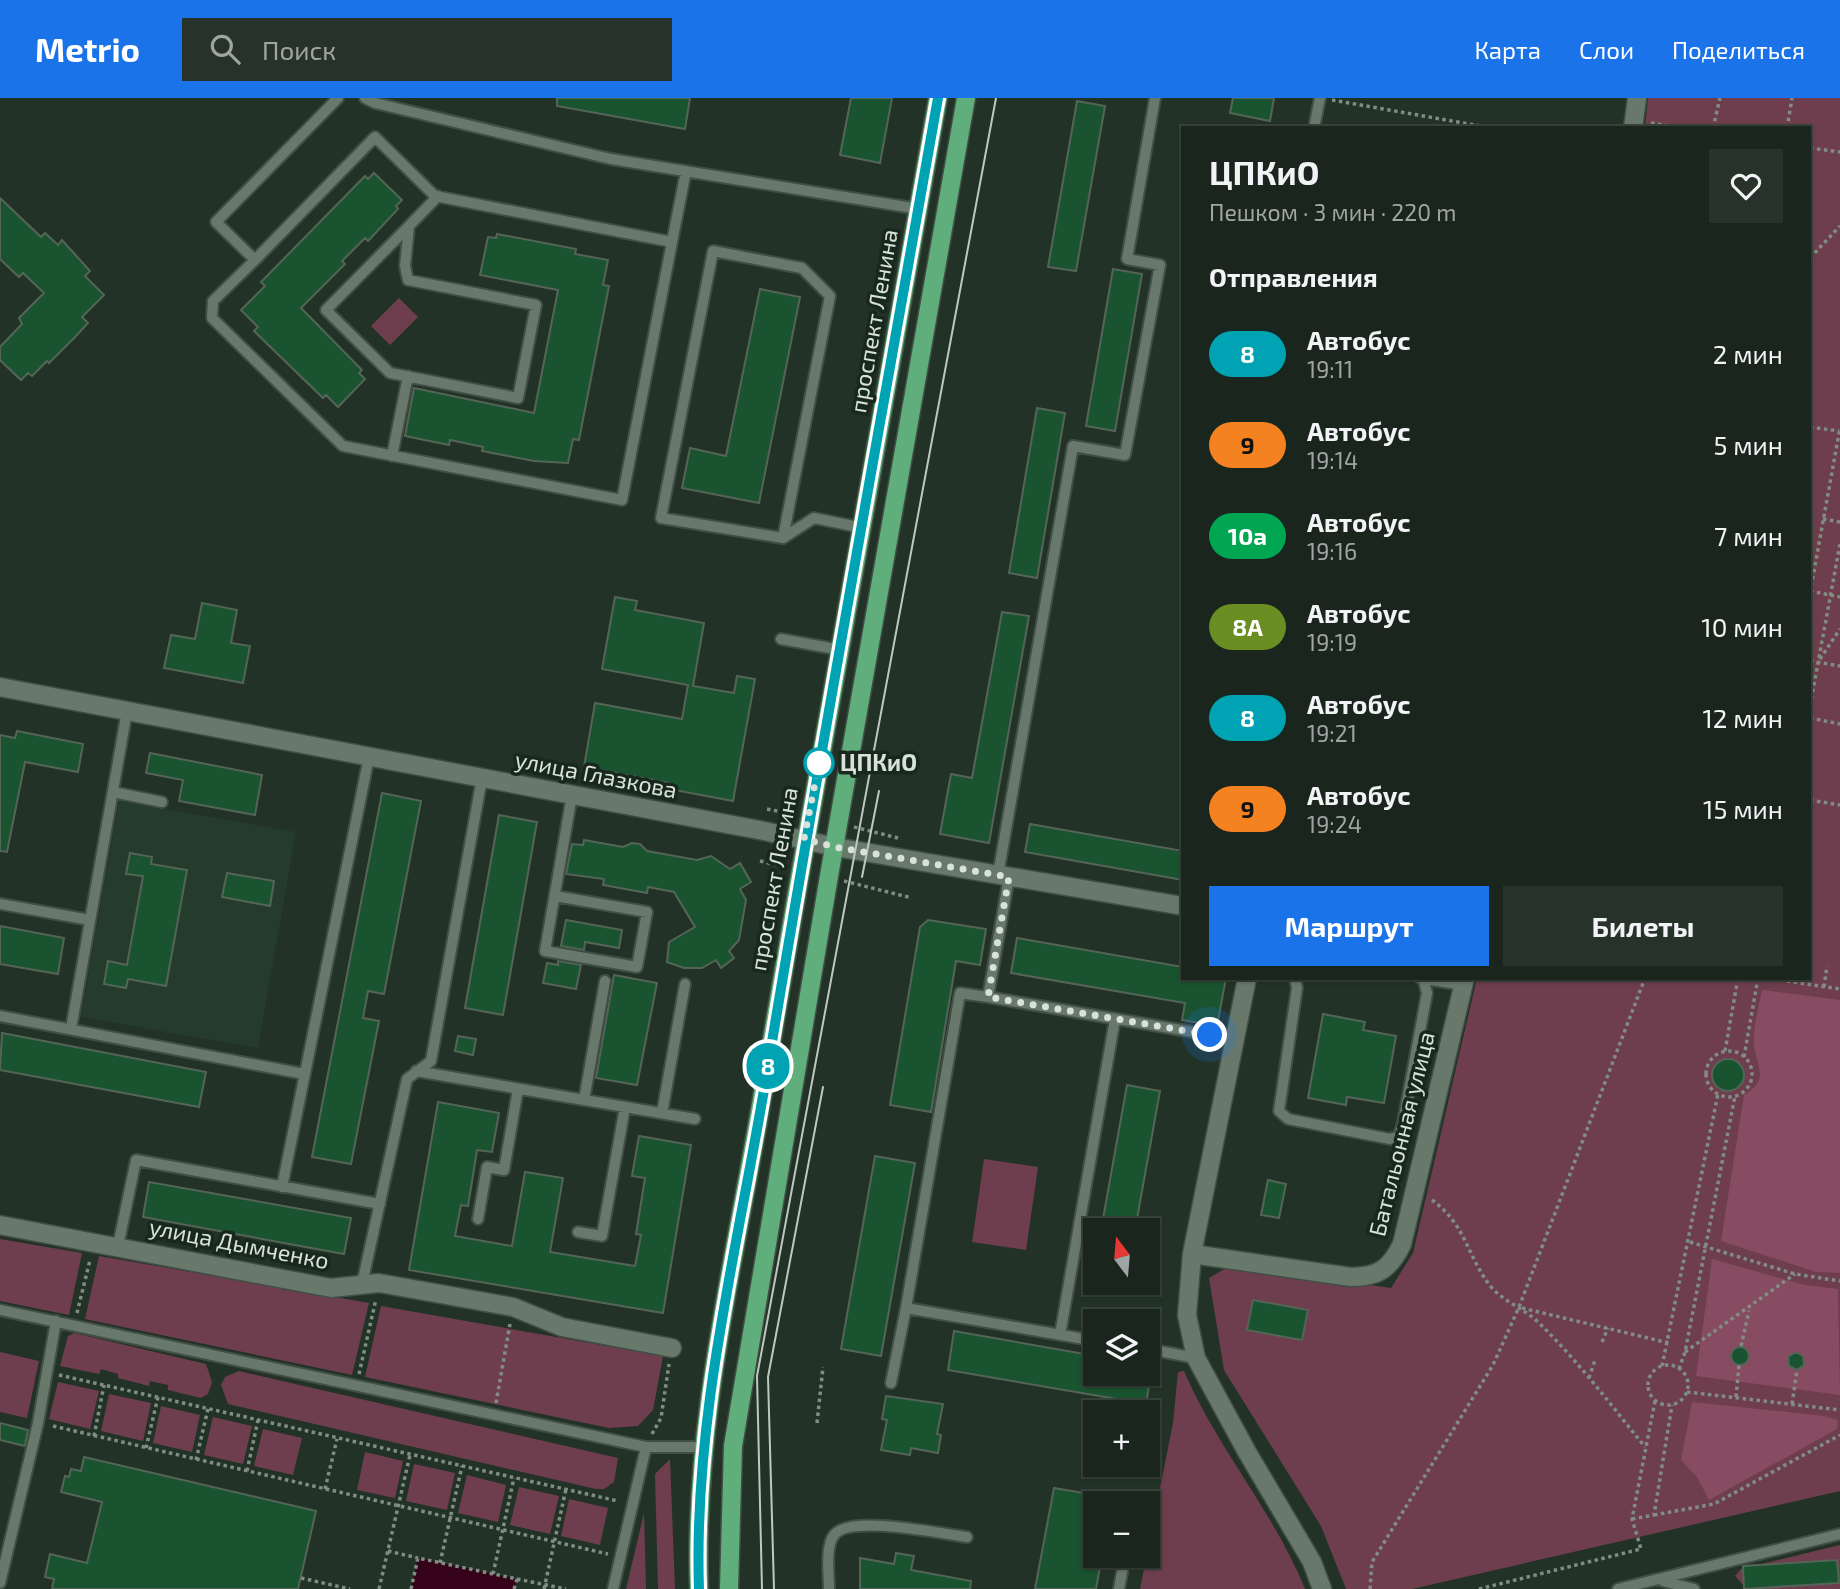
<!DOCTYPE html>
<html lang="ru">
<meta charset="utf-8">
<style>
:root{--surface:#1a261d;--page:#27322a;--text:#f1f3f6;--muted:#9fa5a4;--line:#38433b;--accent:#1a73e8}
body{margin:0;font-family:"Exo 2",sans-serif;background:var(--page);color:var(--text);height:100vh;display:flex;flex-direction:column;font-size:26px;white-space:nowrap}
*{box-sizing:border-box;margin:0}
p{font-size:23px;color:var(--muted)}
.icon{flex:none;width:38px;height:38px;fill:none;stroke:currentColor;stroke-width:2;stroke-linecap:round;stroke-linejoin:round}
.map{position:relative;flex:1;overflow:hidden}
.details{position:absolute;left:1181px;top:28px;width:630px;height:854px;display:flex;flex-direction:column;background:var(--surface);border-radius:0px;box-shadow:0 2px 5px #0004,0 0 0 2px var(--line)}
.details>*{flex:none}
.badge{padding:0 14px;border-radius:23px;font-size:24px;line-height:46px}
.needle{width:46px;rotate:344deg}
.controls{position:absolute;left:1083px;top:1120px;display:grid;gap:14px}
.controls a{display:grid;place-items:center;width:77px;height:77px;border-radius:0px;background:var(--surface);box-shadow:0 2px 5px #0004,0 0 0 2px var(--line);font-size:35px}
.you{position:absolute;width:35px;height:35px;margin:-18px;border:5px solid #fff;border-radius:50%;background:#1a73e8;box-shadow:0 0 0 10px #1a73e833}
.map>.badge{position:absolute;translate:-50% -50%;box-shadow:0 0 0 4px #fff}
h2{padding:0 28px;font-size:26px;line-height:63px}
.round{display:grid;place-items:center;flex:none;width:74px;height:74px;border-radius:0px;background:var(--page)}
.head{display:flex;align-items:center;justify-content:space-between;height:119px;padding:0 28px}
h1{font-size:33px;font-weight:700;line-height:52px}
.button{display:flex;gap:14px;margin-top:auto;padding:14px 28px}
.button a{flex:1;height:80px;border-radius:0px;background:var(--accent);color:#fff;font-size:28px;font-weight:700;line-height:80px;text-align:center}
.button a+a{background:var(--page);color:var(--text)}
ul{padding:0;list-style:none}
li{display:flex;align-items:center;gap:21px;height:91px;padding:0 28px}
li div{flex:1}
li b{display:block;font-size:26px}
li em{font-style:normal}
li .badge{min-width:77px;font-weight:700;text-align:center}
header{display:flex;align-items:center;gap:42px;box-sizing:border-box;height:98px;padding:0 35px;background:var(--accent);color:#fff}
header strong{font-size:33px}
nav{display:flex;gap:38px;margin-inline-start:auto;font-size:24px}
.search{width:490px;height:63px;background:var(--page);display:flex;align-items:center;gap:18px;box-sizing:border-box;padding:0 24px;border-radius:0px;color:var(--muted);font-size:26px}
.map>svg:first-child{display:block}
.built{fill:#253b2b}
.green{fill:#6e3e4f}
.forest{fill:#874c61}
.water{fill:#35021a}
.building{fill:#1a532f;stroke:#546558;stroke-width:2}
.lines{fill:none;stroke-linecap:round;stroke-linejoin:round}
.service-casing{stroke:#404e45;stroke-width:14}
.minor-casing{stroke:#404e45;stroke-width:21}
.primary-casing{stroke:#404e45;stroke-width:21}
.path{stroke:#808d83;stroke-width:3.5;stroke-dasharray:3.5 3.5;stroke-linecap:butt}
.service{stroke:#68796c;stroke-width:10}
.minor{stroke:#68796c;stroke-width:18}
.primary{stroke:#60ae7b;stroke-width:18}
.tram{stroke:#bec8c0;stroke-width:2}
.line-casing{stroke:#fff;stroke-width:16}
.line{stroke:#00a3b4;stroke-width:10}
.walk{stroke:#d8e2da;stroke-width:7;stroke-dasharray:0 12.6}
.stop-dot{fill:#fff;stroke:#00a3b4;stroke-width:3.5}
.labels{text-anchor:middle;stroke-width:7;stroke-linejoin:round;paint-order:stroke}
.street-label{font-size:23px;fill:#d8e2da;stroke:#19281d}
.stop-label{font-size:23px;font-weight:bold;fill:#d8e2da;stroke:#19281d;text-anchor:start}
</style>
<header>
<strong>Metrio</strong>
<div class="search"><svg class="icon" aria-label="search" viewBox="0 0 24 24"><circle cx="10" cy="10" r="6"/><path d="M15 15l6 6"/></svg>Поиск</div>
<nav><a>Карта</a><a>Слои</a><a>Поделиться</a></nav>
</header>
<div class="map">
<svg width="1840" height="1491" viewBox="0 0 1840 1491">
<rect width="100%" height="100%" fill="#233227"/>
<path class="built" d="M119,703L296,734L258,950L81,919Z"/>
<path class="green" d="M1648,0H1840V1393L1412,1491H1346L1321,1428L1224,1272L1209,1180L1231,1167L1391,1190L1413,1155L1477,880H1810V30H1645Z
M399,200L418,219L390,247L371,228Z
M984,1061L1038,1069L1026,1152L972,1144Z
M0,1141L82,1155L69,1217L0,1203Z
M99,1158L369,1205L352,1277L85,1221Z
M381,1208L663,1258L653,1312L638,1328L609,1330L365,1279Z
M74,1235L206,1266L212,1284L208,1296L201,1300L168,1292V1287L150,1283L149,1288L118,1280V1276L101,1271L99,1276L60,1268L68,1238Z
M0,1254L39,1263L27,1320L0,1314Z
M239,1273L618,1360L614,1384L604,1391H596L228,1306L221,1287L225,1279Z
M1184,1273C1217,1350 1274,1414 1305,1491H1140L1173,1325L1178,1274Z
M58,1284L99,1293L90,1331L49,1321Z
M109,1296L151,1305L143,1343L101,1333Z
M161,1308L200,1317L192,1354L153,1345Z
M213,1319L252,1328L243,1366L204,1357Z
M263,1331L302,1340L293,1377L254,1368Z
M365,1354L403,1363L395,1400L357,1392Z
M670,1361L675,1491H658L655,1376Z
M414,1366L455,1375L447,1412L406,1403Z
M467,1377L506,1387L498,1424L458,1415Z
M519,1389L559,1398L550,1436L510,1427Z
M569,1401L608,1410L600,1447L561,1438Z
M644,1415L646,1491H626Z
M1840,1447V1491H1747L1735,1478L1741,1471Z"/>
<path class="forest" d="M1762,892L1840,902V1175L1816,1174L1721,1143L1744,997C1769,982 1758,970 1754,949C1752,932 1759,909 1762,892Z
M1712,1161L1805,1187L1838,1191L1840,1297L1696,1278Z
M1692,1304L1824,1318L1838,1322L1837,1331L1709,1402L1697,1379L1681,1362Z"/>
<path class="water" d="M418,1460L517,1481L514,1491H411Z"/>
<path class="building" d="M557,0H690L685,31L557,8Z
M851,0H892L880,65L840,57Z
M1233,0H1274L1270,23L1230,15Z
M1077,3L1105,8L1076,173L1048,169Z
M374,75L402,102L396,108L398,111L368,143L365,140L342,163L345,166L301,210L362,272L359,275L365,281L338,309L326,297L323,300L254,233L258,229L241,212L265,188L261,184L365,78L368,81Z
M0,100L41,139L45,135L58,147L62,142L90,173L85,178L104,197L82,219L88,225L75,239L49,265L47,263L32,278L28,275L21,282L0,262V249L22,226L19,220L44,195L23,175L19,179L0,161Z
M497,136L576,151L575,156L608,162L603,187L609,188L579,342L573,341L568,365L534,363L482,353L483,349L450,342L449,347L405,338L414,290L534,315L558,192L480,177L488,139L496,140Z
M1113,171L1142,176L1115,333L1086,328Z
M760,191L800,199L759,405L682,390L690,350L726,358Z
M1037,310L1065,315L1037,480L1009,475Z
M615,499L637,503L635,512L704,525L693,588L734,595L737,578L755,581L733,703L669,691L670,685L584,669L595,605L682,621L688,587L602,571Z
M202,505L237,512L231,545L250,548L243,585L164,570L171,537L195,541Z
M1002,514L1029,518L989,745L940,736L951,676L972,680Z
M17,633L83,646L78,674L25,664L7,754L0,753V637L15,640Z
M150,655L262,677L255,717L179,703L183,682L146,675Z
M382,695L421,703L384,896L368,893L363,920L379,923L351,1066L312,1059Z
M499,717L537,724L503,917L465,910Z
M1030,726L1183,753V782L1025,754Z
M584,742L623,749L632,745L640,746L647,753L697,762L711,758L730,771L740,765L751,784L740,791L746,802L739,842L729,853L734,860L721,870L716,862L702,870H684L667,864L669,844L695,829L674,794L648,789L647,795L603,787L604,781L566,776L572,746L583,747Z
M130,755L152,759L151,766L187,772L166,888L128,881L126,890L104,886L108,863L127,867L143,778L126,776Z
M227,775L274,783L270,808L222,799Z
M566,822L622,832L619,850L585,844L584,852L561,848Z
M928,822L986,831L980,867L956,863L931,1014L890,1007L920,829Z
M0,828L64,840L58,876L0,866Z
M1017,840L1183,869V880H1226L1217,928L1182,922L1185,905L1011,875Z
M558,863L581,867L576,891L543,885L547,865L558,867Z
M614,877L657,885L637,987L596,980Z
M1323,916L1365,924L1363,932L1396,938L1384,1005L1347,999L1346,1007L1308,1000Z
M2,935L206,974L199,1009L0,972Z
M458,938L476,941L473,957L455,953Z
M1712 977a16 16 0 1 1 32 0a16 16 0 1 1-32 0Z
M1127,987L1160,993L1135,1132H1101Z
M438,1004L499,1015L492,1054L477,1052L468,1108L461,1107L455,1138L512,1148L525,1074L563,1080L550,1154L635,1168L641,1137L636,1136L645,1080L632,1078L639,1038L691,1047L663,1215L409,1172Z
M875,1058L915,1065L881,1258L841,1251Z
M1268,1082L1286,1086L1279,1120L1261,1117Z
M149,1084L351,1120L344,1156L143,1119Z
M1253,1202L1308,1212L1302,1242L1247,1232Z
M954,1233L1096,1258V1276H1151L1146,1306L948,1272Z
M1731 1258a9 9 0 1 1 18 0a9 9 0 1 1-18 0Z
M1796,1254L1803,1258L1804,1267L1797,1272L1789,1268L1788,1259Z
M886,1298L943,1306L937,1336L941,1337L938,1355L911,1350L910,1357L881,1352L887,1322L882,1321Z
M0,1325L28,1332L25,1348L0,1342Z
M84,1359L316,1413L298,1491H52L54,1481L45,1479L50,1456L87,1465L102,1404L61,1394L65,1378L69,1379L71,1371L81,1373Z
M1054,1390L1096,1397V1458H1102L1096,1491H1035Z
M896,1455L914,1458L911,1472L971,1483L970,1491H860V1460L894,1466Z
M1837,1462L1839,1485L1744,1491L1743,1468Z"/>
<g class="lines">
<defs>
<path id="service" d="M365,0L375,5L611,61L919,111
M1314,30L1320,0
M409,128L405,168L408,182L536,207L518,300L390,275L326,212L409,128L438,98
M672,144L686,73
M255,162L213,203L212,220L343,348L622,402L672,144L435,98L375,39L255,162L216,124L338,0
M392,358L408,278
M783,440L830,198L802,170L713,153L661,420L783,440L814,420L863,430
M781,541L841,552
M113,694L162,704
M998,777L1073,348L1125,357L1160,167L1127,161L1155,0
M1009,779L988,899L960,895L906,1210L1096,1243
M555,798L647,814L637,869L545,853L572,697
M0,806L90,822
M1295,880L1297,890L1279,1013L1288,1021L1390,1041L1399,1038L1403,1025L1427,895L1423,880
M1420,880L1463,887
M988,899L1234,941
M0,918L304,976
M71,931L127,613
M416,973L695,1021
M584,1002L605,883
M662,1015L685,886
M282,1089L369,659
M478,1121L487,1069L504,1072L518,991
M578,1134L602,1138L625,1009
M118,1148L136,1062L380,1106
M362,1186L407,981L431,963L482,680
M0,1212L646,1349H703
M1060,1237L1115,921
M1148,1251L1196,1260
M891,1285L906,1210
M1663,1483L1694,1491
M0,1485L38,1325L56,1223
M613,1491L646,1349
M829,1491C829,1476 825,1449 834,1437C850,1416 942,1436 967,1439
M1119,1491L1125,1458
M1618,1491L1840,1436"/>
<path id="minor" d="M1633,30L1637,0
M0,589L764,733L835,749L1183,808
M1247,880L1192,1156L1187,1217L1196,1260L1247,1354L1312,1464L1322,1491
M0,1127L331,1190L379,1185L513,1209L562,1229L672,1250
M1192,1156L1351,1179C1378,1179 1390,1171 1402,1146L1465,880"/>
<path id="primary" d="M699,1491C693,1321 737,1154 764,988C819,658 881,329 938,0
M729,1491L733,1348L829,778L966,0"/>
</defs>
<use href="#service" class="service-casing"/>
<use href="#minor" class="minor-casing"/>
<use href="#primary" class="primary-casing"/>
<path class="path" d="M1332,2L1492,30
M1651,25L1683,30
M1565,30H1588
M1713,30L1720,0
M1787,30L1792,0
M1810,50L1840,54
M1810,160L1840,128
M1810,329L1839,333
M1823,421L1840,424
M1810,493L1840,499
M1810,495L1840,330
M1820,561L1840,531
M1810,563L1840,568
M1810,608L1840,446
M1810,620L1840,626
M1810,702L1840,707
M767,711L792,716
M854,729L898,740
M760,763L785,769
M844,783L912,800
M1622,880H1637
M1766,880L1840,891
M1824,889L1827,868
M1725,953L1738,880
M1706 976a23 23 0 1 1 46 0a23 23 0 1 1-46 0Z
M1744,959L1758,880
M1432,1102C1467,1127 1467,1160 1492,1190C1506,1205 1525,1211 1539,1225C1578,1263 1611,1307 1645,1349
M1690,1144L1795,1176L1840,1183
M1522,1210L1669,1245
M77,1215L90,1162
M1602,1244L1608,1230
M1741,1248L1749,1213
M1685,1254L1795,1176
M1648 1287a20 20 0 1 1 40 0a20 20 0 1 1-40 0Z
M1662,1268L1718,996
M1679,1271L1685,1254L1735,998
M359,1276L376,1201
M59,1277L618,1403
M1589,1280L1595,1262
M1687,1294L1840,1312
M1736,1299L1739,1267
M496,1305L510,1226
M1792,1306L1797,1272
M817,1325L823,1269
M53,1328L608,1456
M652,1336L661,1320L669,1266
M94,1338L104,1287
M146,1350L158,1299
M196,1362L208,1311
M247,1373L258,1322
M325,1391L337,1341
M1654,1417L1714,1406L1840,1337
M1632,1421L1654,1417L1672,1307
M388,1453L418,1460
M440,1465L462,1368
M493,1476L514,1380
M301,1480L350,1491
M517,1481L566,1491
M379,1491L410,1357
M411,1491L418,1460L517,1481L514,1491
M544,1491L566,1391
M1370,1491L1372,1464L1493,1267L1519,1209L1645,880
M1479,1491L1641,1451L1632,1421L1655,1303"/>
<use href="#service" class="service"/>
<use href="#minor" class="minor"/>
<use href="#primary" class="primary"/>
<path class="tram" d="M862,779L879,693
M762,1491L757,1278L996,0
M774,1491L768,1279L823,989"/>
</g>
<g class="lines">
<defs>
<path id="line" d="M699,1491C693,1319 738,1149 766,980C820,653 880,327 938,0"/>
</defs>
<use href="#line" class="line-casing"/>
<use href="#line" class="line"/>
<path class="walk" d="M819,665L804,741L835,749L1009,779L988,899L1210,937"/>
</g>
<circle class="stop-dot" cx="819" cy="665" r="14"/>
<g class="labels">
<g class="street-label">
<text transform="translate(874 223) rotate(-80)" y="8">проспект Ленина</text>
<text transform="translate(596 677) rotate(11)" y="8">улица Глазкова</text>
<text transform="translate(774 781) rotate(-80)" y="8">проспект Ленина</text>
<text transform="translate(1402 1036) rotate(-76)" y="8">Батальонная улица</text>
<text transform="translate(239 1146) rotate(11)" y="8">улица Дымченко</text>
</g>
<g class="stop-label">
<text x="840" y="673">ЦПКиО</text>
</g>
</g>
</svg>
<div class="controls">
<a><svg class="needle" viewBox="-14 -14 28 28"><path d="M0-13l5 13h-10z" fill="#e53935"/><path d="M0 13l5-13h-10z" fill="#9fa5a4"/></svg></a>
<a><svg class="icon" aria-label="layers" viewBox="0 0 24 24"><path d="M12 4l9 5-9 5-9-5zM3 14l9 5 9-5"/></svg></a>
<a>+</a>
<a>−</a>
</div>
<div class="you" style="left:1210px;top:937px"></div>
<b class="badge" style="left:768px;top:968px;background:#00a3b4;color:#fff">8</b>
<section class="details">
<div class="head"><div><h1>ЦПКиО</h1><p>Пешком · 3 мин · 220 m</p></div><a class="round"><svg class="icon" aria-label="heart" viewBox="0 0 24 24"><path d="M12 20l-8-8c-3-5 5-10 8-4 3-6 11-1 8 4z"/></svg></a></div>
<h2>Отправления</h2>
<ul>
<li><span class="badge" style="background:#00a3b4;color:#fff">8</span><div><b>Автобус</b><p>19:11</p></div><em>2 мин</em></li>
<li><span class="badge" style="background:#f58220;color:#111">9</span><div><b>Автобус</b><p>19:14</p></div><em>5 мин</em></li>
<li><span class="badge" style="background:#00a651;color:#fff">10а</span><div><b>Автобус</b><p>19:16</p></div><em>7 мин</em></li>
<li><span class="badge" style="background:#6b8e23;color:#fff">8А</span><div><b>Автобус</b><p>19:19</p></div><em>10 мин</em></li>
<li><span class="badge" style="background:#00a3b4;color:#fff">8</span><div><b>Автобус</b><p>19:21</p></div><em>12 мин</em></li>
<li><span class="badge" style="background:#f58220;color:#111">9</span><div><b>Автобус</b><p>19:24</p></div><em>15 мин</em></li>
</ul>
<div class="button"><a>Маршрут</a><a>Билеты</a></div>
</section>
</div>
